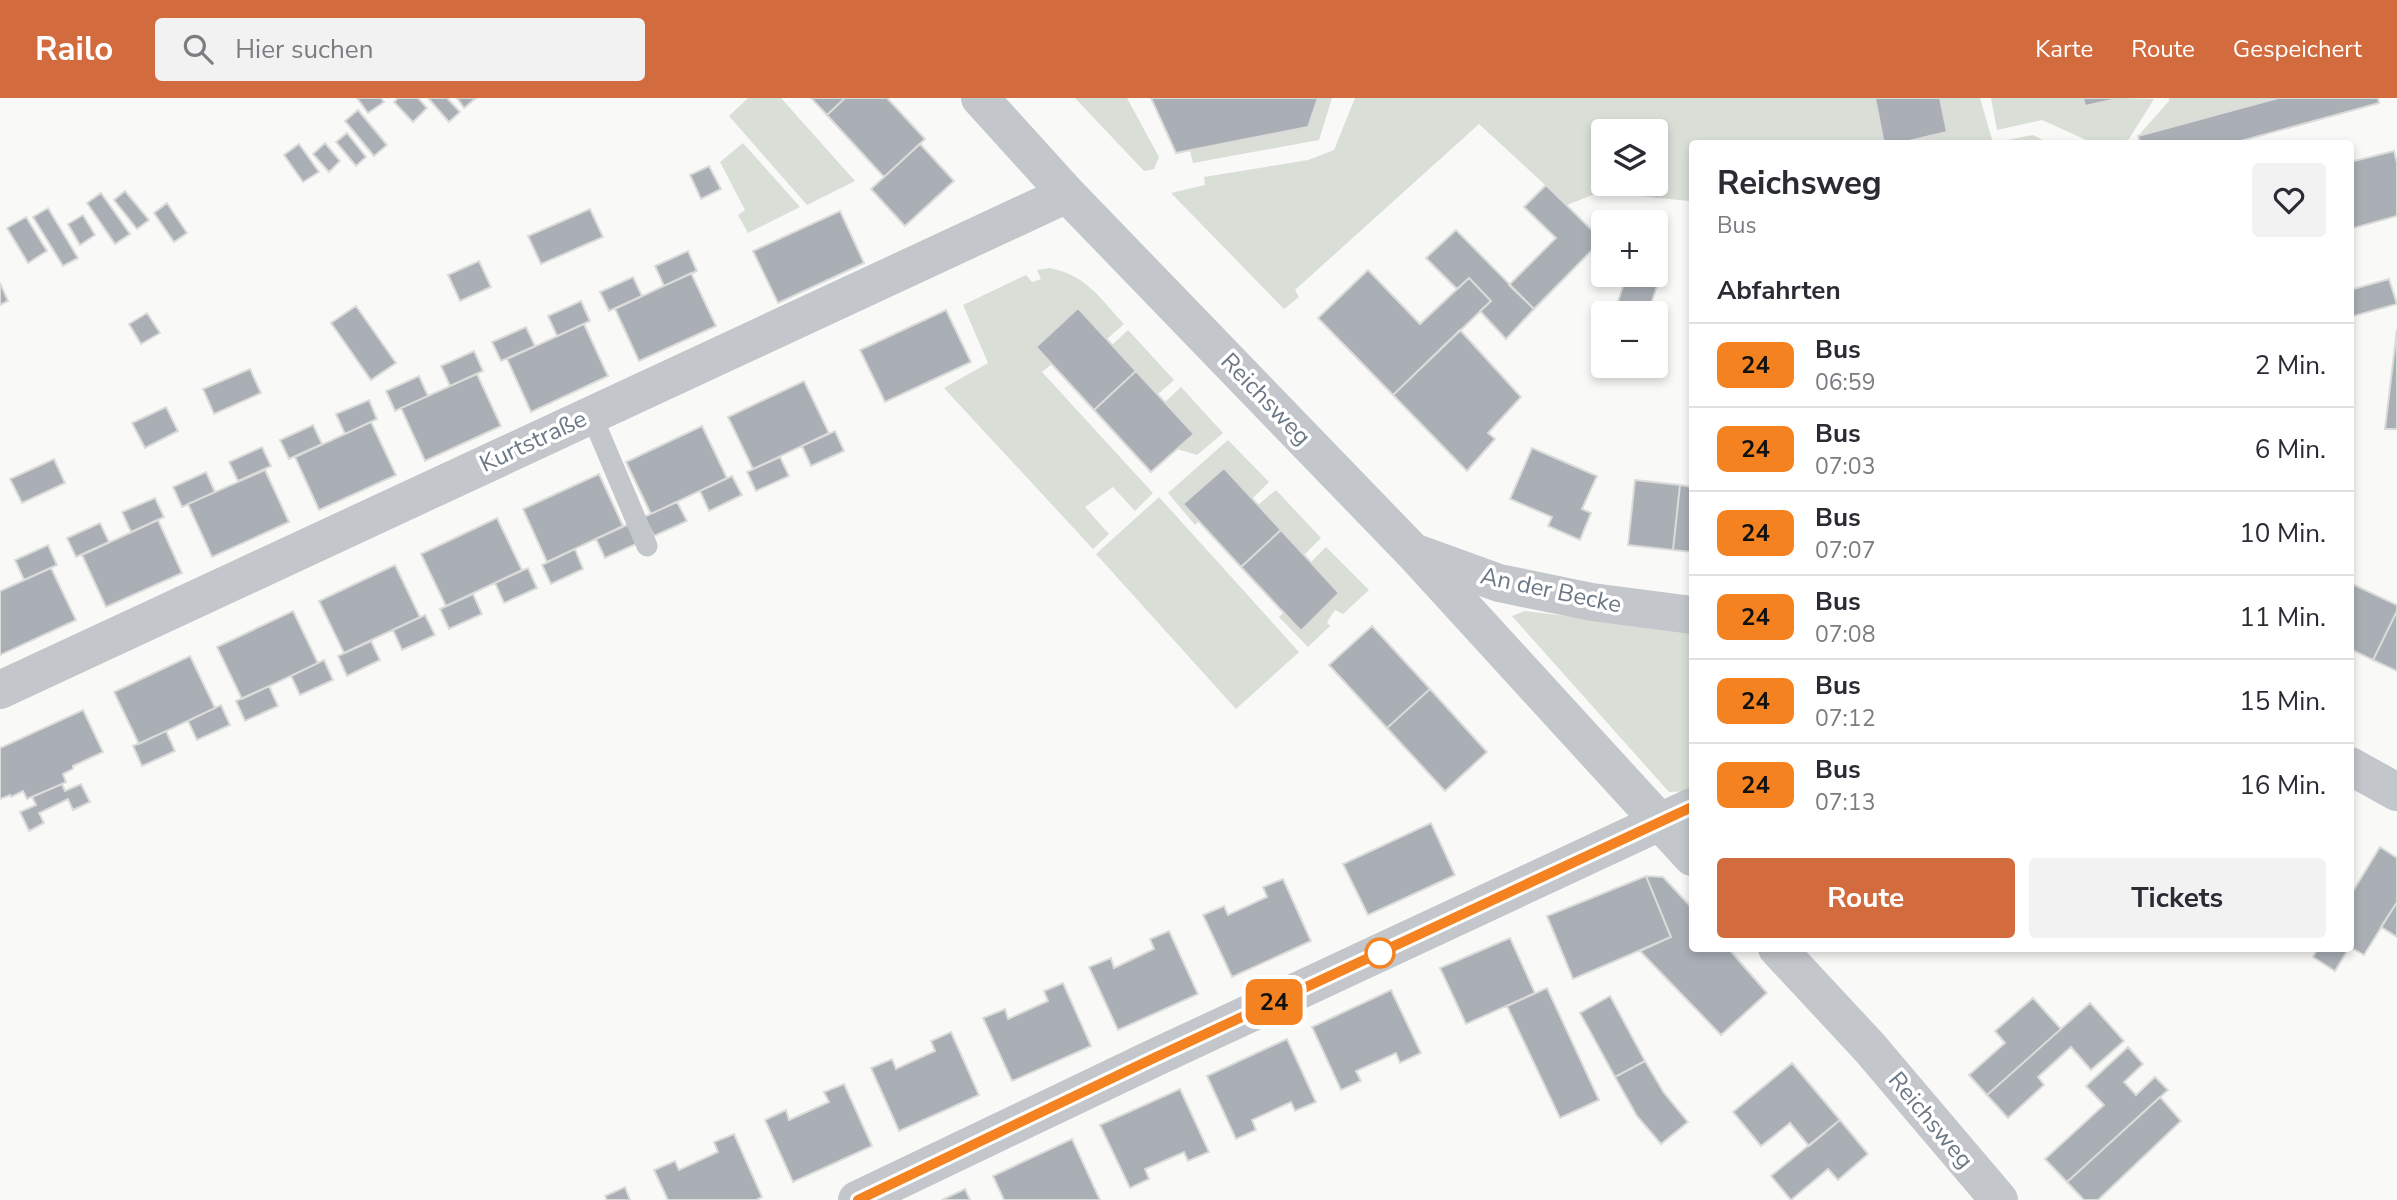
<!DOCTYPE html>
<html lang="de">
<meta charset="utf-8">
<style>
:root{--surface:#fff;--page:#f2f2f3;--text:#2b2b33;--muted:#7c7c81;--line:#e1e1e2;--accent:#d26c3e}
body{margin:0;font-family:"Nunito Sans",sans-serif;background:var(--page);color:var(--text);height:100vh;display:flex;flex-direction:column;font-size:26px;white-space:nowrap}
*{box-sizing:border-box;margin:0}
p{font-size:23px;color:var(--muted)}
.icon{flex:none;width:38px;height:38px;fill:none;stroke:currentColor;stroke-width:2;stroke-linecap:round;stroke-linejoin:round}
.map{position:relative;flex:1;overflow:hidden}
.details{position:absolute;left:1689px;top:42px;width:665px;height:812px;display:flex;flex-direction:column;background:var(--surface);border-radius:7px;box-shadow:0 4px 10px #0003}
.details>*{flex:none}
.badge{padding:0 14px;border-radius:10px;font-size:24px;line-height:46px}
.buttons{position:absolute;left:1591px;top:21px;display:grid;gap:14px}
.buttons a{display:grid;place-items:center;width:77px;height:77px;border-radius:7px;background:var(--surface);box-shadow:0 4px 10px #0003;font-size:35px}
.map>.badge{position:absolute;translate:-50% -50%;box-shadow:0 0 0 4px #fff}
h2{padding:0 28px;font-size:26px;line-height:63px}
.round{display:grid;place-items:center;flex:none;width:74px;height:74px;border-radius:7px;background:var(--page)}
.head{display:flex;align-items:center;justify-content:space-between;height:119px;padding:0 28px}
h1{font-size:33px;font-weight:700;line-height:52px}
.primary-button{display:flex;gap:14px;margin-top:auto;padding:14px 28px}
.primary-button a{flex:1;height:80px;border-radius:7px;background:var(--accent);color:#fff;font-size:28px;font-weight:700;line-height:80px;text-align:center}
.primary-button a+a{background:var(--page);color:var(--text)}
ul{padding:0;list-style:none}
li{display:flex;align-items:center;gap:21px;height:84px;padding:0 28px;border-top:2px solid var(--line)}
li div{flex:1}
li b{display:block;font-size:26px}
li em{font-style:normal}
li .badge{min-width:77px;font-weight:700;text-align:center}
header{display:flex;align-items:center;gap:42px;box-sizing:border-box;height:98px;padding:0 35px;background:var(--accent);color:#fff}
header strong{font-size:33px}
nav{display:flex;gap:38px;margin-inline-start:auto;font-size:24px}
.search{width:490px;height:63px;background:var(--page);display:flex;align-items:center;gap:18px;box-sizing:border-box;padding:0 24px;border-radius:7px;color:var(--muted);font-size:26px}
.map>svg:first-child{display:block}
.green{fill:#d9ded7;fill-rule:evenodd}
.building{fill:#a9afb5;stroke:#dbdbd9;stroke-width:2}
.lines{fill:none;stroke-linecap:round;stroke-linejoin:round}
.lane{stroke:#c3c6ca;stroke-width:21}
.street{stroke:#c3c6ca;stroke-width:38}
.line-casing{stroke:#fff;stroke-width:16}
.line{stroke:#f58220;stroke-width:10}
.stop-dot{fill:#fff;stroke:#f58220;stroke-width:3.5}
.labels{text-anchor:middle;stroke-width:7;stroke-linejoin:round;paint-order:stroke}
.street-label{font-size:24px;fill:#6b7885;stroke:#fff}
</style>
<header>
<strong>Railo</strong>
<div class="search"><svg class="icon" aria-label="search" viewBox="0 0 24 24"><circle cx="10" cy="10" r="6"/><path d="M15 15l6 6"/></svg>Hier suchen</div>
<nav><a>Karte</a><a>Route</a><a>Gespeichert</a></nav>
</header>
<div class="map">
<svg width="2397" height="1102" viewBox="0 0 2397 1102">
<rect width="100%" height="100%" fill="#f9f9f7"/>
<path class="green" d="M748,0H781L855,83L807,107L729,18Z
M1075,0H1127L1159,59L1154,71L1144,73Z
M1318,0H1332L1319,42L1193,65L1190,53L1307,29Z
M1355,0H1875L1884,45L1692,46V101L1689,103L1600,94L1567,107L1479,26L1295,192L1299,199L1284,211L1171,95L1205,87L1204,79L1308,62L1334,52ZM1603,33H1656V86H1603Z
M1940,0H1980L1993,45L2033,37L2049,45L1896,46Z
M1991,0H2083L2085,8L2121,0L2154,1L2129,41L2120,45L2095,46L2042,22L1997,32Z
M2169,0H2278L2138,38L2169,3Z
M743,45L800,109L748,135L738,117L745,112L720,64Z
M1050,170C1087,178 1099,199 1124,226L1107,241L1078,210L1036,249L1052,266L1042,274L1153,395L1135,413L1113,389L1085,409L1109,436L1093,451L944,290L988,265L963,207L1026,177L1032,184L1041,181L1037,172Z
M1128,232L1174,282L1158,296L1112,247Z
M1181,289L1223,335L1197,357L1177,351L1194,336L1165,304Z
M1228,342L1269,384L1252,401L1223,370L1184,406L1199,423L1195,427L1168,395Z
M1276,392L1321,440L1304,457L1258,407Z
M1159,399L1299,554L1236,611L1096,456Z
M1326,449L1369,492L1343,516L1335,512L1327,524L1330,528L1308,549L1279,519L1283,515L1301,533L1311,464Z
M1525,513L1692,533V693L1669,694L1512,518Z"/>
<path class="building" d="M357,0H381L384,4L368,15Z
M398,0H418L427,10L413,24L394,4Z
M430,0H447L460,14L449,24L429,1Z
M457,0H476L464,10Z
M811,0H845L827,17Z
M845,0H887L925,41L884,79L827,17Z
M1151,0H1318L1308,29L1176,55Z
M1875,0H1940L1947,34L1896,46H1884Z
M2083,0H2121L2085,8Z
M2278,0H2378L2379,5L2230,46H2140L2138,38Z
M358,12L387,47L374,58L345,23Z
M347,35L366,59L356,68L336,44Z
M325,45L340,63L329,74L313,56Z
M299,46L319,74L303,84L284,57Z
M920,46L954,83L905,128L871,91Z
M2394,53L2397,65V118L2350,131V64Z
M709,68L721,91L701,101L690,77Z
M1546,87L1602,142L1534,211L1509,187L1556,140L1524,109Z
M125,93L149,122L137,131L114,102Z
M101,95L130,136L115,146L87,105Z
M167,105L187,135L174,144L154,115Z
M48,110L78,160L63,168L33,119Z
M590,111L603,139L541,166L528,138Z
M840,113L864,165L778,205L753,153Z
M83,117L95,137L80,147L68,126Z
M26,119L47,153L28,165L7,130Z
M1456,132L1534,211L1506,241L1480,213L1491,203L1469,180L1457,191L1426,160Z
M688,153L697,173L664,188L655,168Z
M479,163L491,189L460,203L448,177Z
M1368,172L1420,226L1469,180L1491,203L1393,297L1318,220Z
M691,175L716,228L639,263L615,211Z
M1627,177H1634L1658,185L1648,215H1614Z
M633,179L642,198L609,213L600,194Z
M2389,181L2397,206L2350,219V192Z
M0,185L8,203L0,207Z
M581,203L590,223L557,238L548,218Z
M356,208L396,265L371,282L331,225Z
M1078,210L1136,273L1094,312L1036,249Z
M946,212L971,264L885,304L860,252Z
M147,215L160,235L141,246L129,226Z
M584,226L608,278L531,314L507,261Z
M526,229L535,248L501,263L492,244Z
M2397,231V331H2385Z
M1460,232L1521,299L1488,335L1495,341L1467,373L1393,297Z
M474,253L483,273L450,288L441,268Z
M250,271L261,295L214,316L203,291Z
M1136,273L1194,336L1151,374L1094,312Z
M477,276L501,328L425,363L401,310Z
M419,278L428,298L395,313L386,293Z
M804,283L829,335L753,371L728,319Z
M369,302L377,321L345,336L336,316Z
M166,309L178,333L145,350L132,325Z
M371,324L396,377L319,412L295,359Z
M313,327L322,346L289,361L280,342Z
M702,328L727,380L651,416L626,364Z
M835,333L844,353L811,368L802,348Z
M262,349L271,368L238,383L229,364Z
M1532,350L1597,378L1582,411L1591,415L1580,442L1548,428L1552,419L1510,401Z
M780,359L789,378L756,393L747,374Z
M54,361L65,385L22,405L10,381Z
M1224,370L1281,432L1241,469L1183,406Z
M265,372L289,424L212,459L188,406Z
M206,374L215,394L182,409L173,389Z
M599,376L623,428L547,464L523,411Z
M732,378L742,397L709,413L700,393Z
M1635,382L1680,387L1673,452L1628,447Z
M1680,387L1692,389V454L1673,452Z
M155,400L164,419L131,434L122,414Z
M677,404L687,423L654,438L644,419Z
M497,420L522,472L446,508L421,456Z
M158,422L182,475L106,509L82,457Z
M100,425L109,444L76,459L67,440Z
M629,426L638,445L605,460L596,441Z
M1281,432L1339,495L1301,533L1241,469Z
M48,447L57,467L24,482L15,462Z
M575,451L583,471L551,486L542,467Z
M395,467L420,519L344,555L319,503Z
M51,470L76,522L0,557V493Z
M528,470L537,490L504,505L495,485Z
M2350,485L2397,507V513L2373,562L2350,551Z
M473,496L482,516L449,531L440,511Z
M293,513L318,565L242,601L217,549Z
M2397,513V573L2373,562Z
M425,517L435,537L402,552L393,532Z
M1372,528L1430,591L1387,630L1329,567Z
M371,543L380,562L347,578L338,558Z
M190,558L215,610L139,646L114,594Z
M324,562L333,582L300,597L291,578Z
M269,588L278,608L245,623L236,603Z
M1430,591L1487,654L1445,693L1387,630Z
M221,607L230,627L197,642L188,623Z
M83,612L103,654L73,668V671L63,676L66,684L62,686L27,701L23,693L11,699L10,697L0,701V650Z
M166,633L175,653L142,668L133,648Z
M62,686L65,693L81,686L90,704L73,712L68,701L39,715L44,725L29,733L20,714L36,707L32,699Z
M1431,725L1455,777L1368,817L1343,766Z
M2380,749L2397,760V804L2364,857L2350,849V798Z
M1646,778L1671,839L1573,881L1547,818Z
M1646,778L1663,779L1692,810V850H1728L1767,895L1721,937L1640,853L1671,839Z
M1283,781L1311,843L1232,879L1203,817L1224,808L1228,817L1267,799L1263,789Z
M2397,804V839L2381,829Z
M1169,833L1198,896L1118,932L1089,869L1111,860L1114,870L1154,851L1150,841Z
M1510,840L1535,895L1466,926L1440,870Z
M2318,850H2349L2335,873L2313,859Z
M1063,885L1091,948L1012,983L983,920L1005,911L1008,921L1048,903L1044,893Z
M1547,890L1599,1002L1560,1020L1507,908Z
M1391,892L1421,955L1400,965L1396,955L1356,973L1361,983L1341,992L1312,929Z
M1610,898L1645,963L1615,979L1580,915Z
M2033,900L2061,931L1987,997L1969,977L2005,945L1995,933Z
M2090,905L2124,943L2091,972L2071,949L2038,979L2044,987L2008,1020L1987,997Z
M951,934L979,997L899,1033L871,970L892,961L896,971L935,953L931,943Z
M1287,941L1316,1004L1295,1013L1291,1004L1252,1022L1256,1032L1236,1041L1207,978Z
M2128,949L2143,966L2124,984L2136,997L2155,979L2168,992L2067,1084L2045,1061L2104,1007L2086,988Z
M1645,963L1664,995L1688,1024L1661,1046L1637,1018L1615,979Z
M1792,965L1840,1022L1809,1048L1790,1025L1761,1048L1733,1014Z
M844,986L872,1048L793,1084L765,1022L786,1012L789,1022L829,1004L824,994Z
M1180,991L1209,1054L1188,1063L1184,1054L1145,1071L1149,1081L1130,1090L1100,1027Z
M2160,999L2181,1023L2098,1102H2084L2067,1084Z
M1840,1022L1868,1056L1838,1082L1828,1071L1791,1102L1771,1078Z
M734,1036L762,1099L756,1102H668L654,1072L675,1063L679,1072L718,1054L714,1044Z
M1072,1041L1100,1102H1004L993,1078Z
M625,1089L630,1102H607L605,1098Z
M965,1091L970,1102H942Z"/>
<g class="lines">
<path class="lane" d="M591,316L647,448"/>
<path class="street" d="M980,0L1067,96L1413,454L1692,759
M1419,456L1499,485L1592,504L1692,517
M0,592L1067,96
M2350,668L2397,694
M1777,850L1870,950L1999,1102
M857,1102L1154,960L1692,709"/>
</g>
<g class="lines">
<defs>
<path id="line" d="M858,1102L1154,960L1692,709"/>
</defs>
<use href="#line" class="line-casing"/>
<use href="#line" class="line"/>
</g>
<circle class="stop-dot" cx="1380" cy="855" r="14"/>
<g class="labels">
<g class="street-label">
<text transform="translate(1266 301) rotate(46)" y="8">Reichsweg</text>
<text transform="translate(533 343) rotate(-25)" y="8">Kurtstraße</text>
<text transform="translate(1551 492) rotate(12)" y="8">An der Becke</text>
<text transform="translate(1931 1022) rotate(50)" y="8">Reichsweg</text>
</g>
</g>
</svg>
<div class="buttons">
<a><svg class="icon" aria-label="layers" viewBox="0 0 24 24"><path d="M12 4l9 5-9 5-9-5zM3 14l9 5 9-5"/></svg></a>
<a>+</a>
<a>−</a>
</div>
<b class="badge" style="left:1274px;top:904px;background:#f58220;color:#111">24</b>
<section class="details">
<div class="head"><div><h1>Reichsweg</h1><p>Bus</p></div><a class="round"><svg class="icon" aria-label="heart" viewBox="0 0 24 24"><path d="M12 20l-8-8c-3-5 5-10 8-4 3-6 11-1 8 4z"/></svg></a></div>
<h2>Abfahrten</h2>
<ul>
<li><span class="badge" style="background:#f58220;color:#111">24</span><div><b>Bus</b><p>06:59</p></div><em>2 Min.</em></li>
<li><span class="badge" style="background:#f58220;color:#111">24</span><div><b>Bus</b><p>07:03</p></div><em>6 Min.</em></li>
<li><span class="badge" style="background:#f58220;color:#111">24</span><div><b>Bus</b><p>07:07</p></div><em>10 Min.</em></li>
<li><span class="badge" style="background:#f58220;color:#111">24</span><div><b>Bus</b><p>07:08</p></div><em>11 Min.</em></li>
<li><span class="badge" style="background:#f58220;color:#111">24</span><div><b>Bus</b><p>07:12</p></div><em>15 Min.</em></li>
<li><span class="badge" style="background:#f58220;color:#111">24</span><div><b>Bus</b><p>07:13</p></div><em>16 Min.</em></li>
</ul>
<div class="primary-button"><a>Route</a><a>Tickets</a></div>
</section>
</div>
